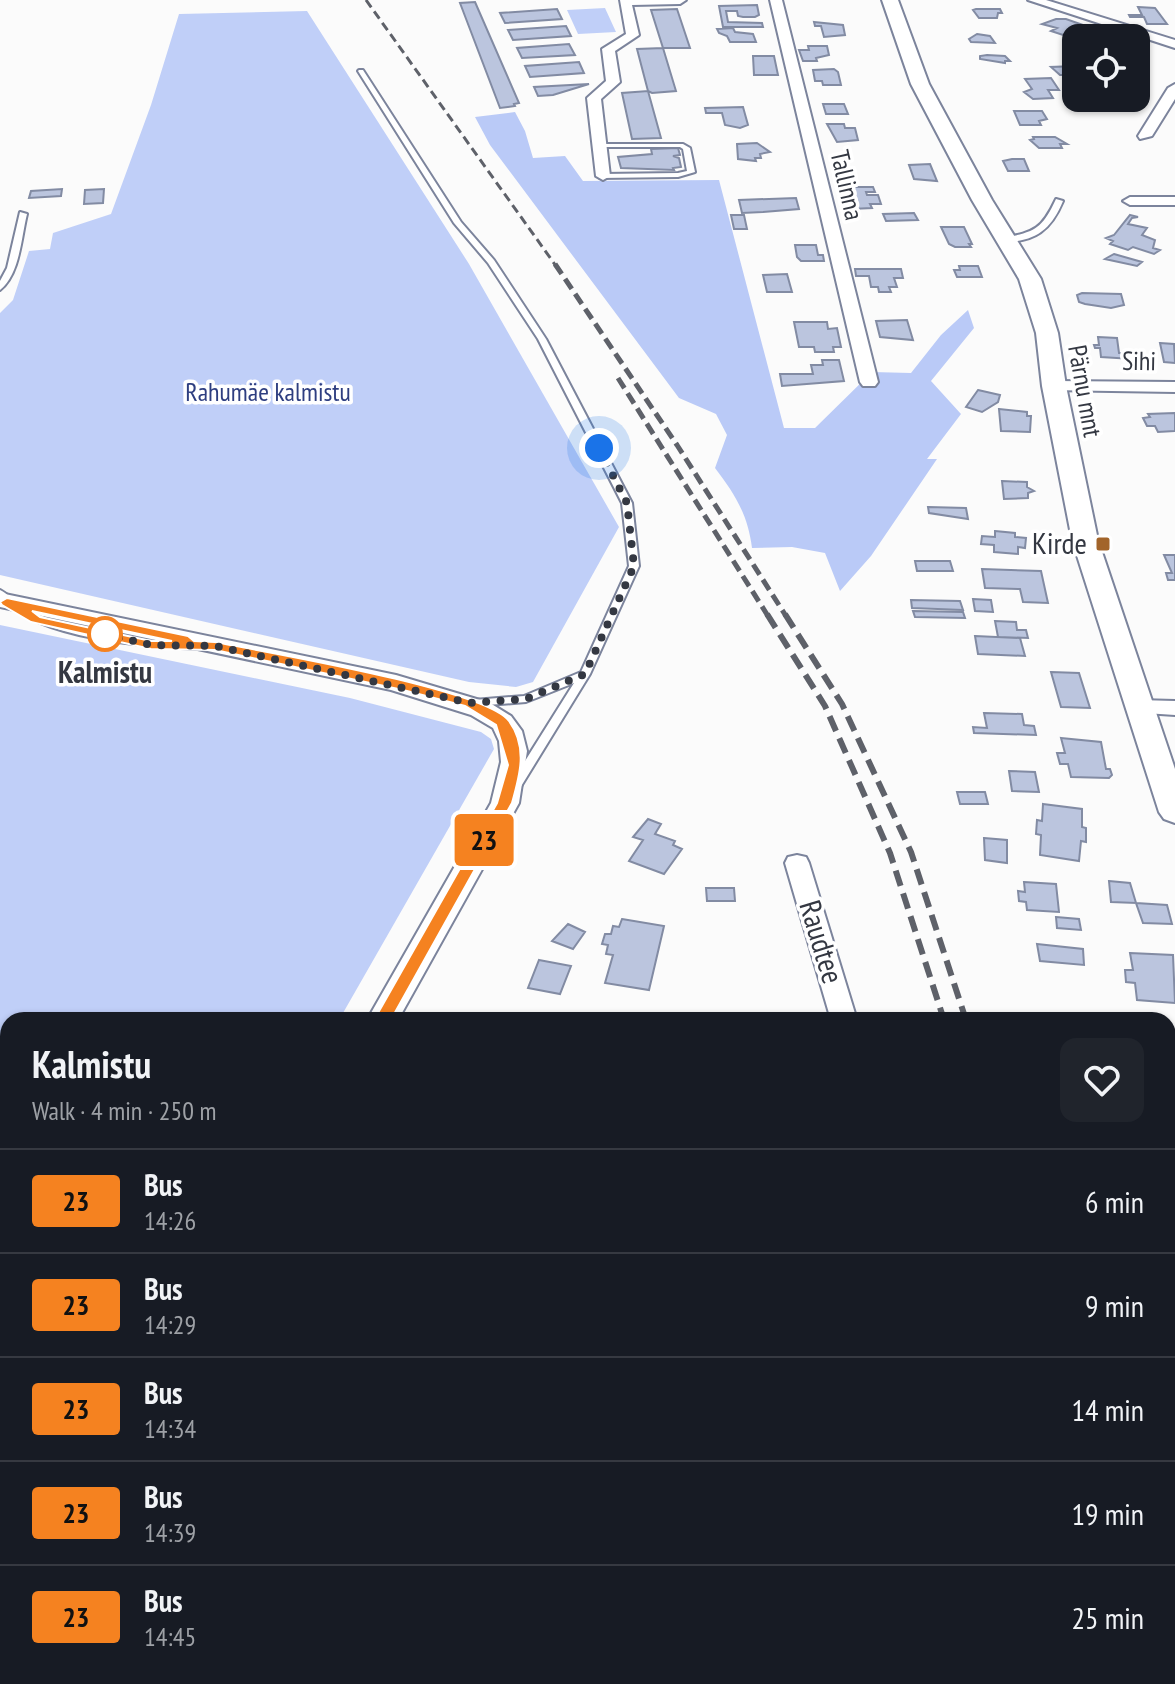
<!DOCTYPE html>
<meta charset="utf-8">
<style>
:root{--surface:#171b24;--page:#20242c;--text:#f1f3f6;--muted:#9ea1a6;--line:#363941}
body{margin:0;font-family:"PT Sans Narrow",sans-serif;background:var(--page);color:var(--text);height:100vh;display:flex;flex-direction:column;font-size:30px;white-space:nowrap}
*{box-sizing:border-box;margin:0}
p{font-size:26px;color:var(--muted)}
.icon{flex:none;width:44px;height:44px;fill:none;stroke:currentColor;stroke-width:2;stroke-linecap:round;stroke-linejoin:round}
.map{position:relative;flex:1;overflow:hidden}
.drawer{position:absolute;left:0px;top:1012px;width:1176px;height:672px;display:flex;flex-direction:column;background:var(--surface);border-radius:24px 24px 0 0;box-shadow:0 2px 6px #0004}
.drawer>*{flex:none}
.badge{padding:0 16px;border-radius:6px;font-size:28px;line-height:52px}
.fabs{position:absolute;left:1062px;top:24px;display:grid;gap:16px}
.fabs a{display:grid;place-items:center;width:88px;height:88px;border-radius:16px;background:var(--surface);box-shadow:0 2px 6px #0004;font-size:40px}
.you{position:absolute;width:40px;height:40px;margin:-20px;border:6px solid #fff;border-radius:50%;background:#1a73e8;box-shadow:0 0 0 12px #1a73e833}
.map>.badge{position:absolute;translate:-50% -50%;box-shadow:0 0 0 4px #fff}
.round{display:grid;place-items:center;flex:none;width:84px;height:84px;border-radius:16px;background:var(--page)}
.summary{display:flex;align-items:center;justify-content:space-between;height:136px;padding:0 32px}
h1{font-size:38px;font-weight:800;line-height:60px}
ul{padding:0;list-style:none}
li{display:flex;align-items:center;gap:24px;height:104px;padding:0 32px;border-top:2px solid var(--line)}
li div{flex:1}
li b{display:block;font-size:30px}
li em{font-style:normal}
li .badge{min-width:88px;font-weight:700;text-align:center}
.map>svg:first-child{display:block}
.green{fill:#c0cff8}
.forest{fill:#bacaf7}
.building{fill:#bbc5de;stroke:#828ba3;stroke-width:2}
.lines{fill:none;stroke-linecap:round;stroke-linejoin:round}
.service-casing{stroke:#7c849c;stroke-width:4}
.minor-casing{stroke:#7c849c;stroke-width:4}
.tertiary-casing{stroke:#7c849c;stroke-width:4}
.secondary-casing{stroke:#7c849c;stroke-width:4}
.service{fill:#fff;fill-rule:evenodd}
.minor{fill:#fff;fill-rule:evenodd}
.tertiary{fill:#fff;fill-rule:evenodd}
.secondary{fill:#fff;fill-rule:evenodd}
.rail-far3{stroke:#5e6169;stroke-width:3;stroke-dasharray:9 5;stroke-linecap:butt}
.rail-far2{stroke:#5e6169;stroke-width:5;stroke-dasharray:12 6;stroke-linecap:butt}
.rail-far1{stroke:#5e6169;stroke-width:6;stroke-dasharray:16 8;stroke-linecap:butt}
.rail{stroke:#5e6169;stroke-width:8;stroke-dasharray:21 10;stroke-linecap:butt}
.line{fill:#f58220;stroke:#fff;stroke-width:2;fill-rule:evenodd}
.walk{stroke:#343842;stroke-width:8;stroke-dasharray:0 14.4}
.poi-dot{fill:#a2642a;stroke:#fff;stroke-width:3}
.stop-dot{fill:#fff;stroke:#f58220;stroke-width:4}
.labels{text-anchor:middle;stroke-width:7;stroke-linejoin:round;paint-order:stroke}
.far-street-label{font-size:26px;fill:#343842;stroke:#fff}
.far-park-label{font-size:26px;fill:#2e3e80;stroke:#fff}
.poi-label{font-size:30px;fill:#343842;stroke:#fff;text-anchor:end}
.stop-label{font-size:30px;font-weight:bold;fill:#343842;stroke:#fff}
.street-label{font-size:30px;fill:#343842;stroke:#fff}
</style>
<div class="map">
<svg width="1175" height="1684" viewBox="0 0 1175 1684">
<rect width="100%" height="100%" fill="#fbfbfb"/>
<path class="green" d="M605,8L616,32L578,34L567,10Z
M307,11L469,264L619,527L533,682L516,687L469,682L0,575V313L13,300L29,251L50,249L53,233L111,214L151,105L179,14Z
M0,625L350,698L481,732L491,739L494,749L339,1020H8V1583L0,1597Z"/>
<path class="forest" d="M515,112L525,131L533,158L565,156L583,181L719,180L784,428H815L872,372L911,373L941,335L968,310L974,328L931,381L961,414L927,459H937L871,556L840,591L825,553L792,547L752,548C748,515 735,494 715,468L727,435L716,414L679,398L490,145L475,117Z"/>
<path class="building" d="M475,2L519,103L514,104L515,106L500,108L460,3Z
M757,5L759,15L755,17H743L738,16L737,11H726L728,22L762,23L763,27H723L719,6Z
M1138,7L1155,8L1167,24H1147L1144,17H1130L1129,15H1142Z
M557,9L562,19L505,23L500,13Z
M677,9L690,48H663L651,10Z
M976,9H1000L1002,13H998L997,18H979L973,10Z
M1056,19H1066L1086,26L1063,35L1051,31L1057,28L1042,24Z
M814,22L843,25L845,35L824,37L821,26H815Z
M566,26L571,36L513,40L508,30Z
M733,28L735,32L753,34L756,42H730L727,36L719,33L717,29Z
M977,34L990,36L995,43L971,42L969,39Z
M569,44L575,55L522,58L517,48Z
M808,46H827L829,55L816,58L817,61H803L799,50H809Z
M663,48L676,91L652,93L648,91L637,49Z
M987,55L1005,56L1010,61H1005V63L980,59V56Z
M753,56H774L778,75H754Z
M579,62L584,73L530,77L525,66Z
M1076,66V75H1060L1051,67Z
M834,69L838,72L841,85H823L822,81H815L813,70Z
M1051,78L1059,90H1048L1053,98L1033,99L1024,92L1032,89L1025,79Z
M589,84L553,95L538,96L534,87Z
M648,91L661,138L632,139L622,93Z
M823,104H844L848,114H826Z
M743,107L748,125L740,128L725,125L722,113H706L705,108Z
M1014,111H1042L1047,119L1039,121L1041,125H1020Z
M827,124H844L845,128H855L858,140L837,142Z
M1033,137H1055L1067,144H1060L1062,148H1039L1030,140L1034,139Z
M757,143L770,152L760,154L761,158H755L756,161L738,159L737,144Z
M678,148L680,155L673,156L679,158L681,167L673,168L674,170L621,168L618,157L652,154L651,149Z
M1012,159H1024L1029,171H1008L1003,161Z
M930,164L937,181L914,179L909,165Z
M847,187H873L875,192H866L867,195H878L881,204H870L872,208L851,209L845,192H849Z
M62,189L61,196L29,198L31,191Z
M104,189L103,203L84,204L85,190Z
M796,198L799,209L763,212L742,213L739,200Z
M914,213L918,220L886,221L883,214Z
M731,215H744L747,229H734Z
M1130,215L1138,217L1132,218L1128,224L1147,228L1142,235L1155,240L1153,248L1160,250L1154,254L1133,247L1128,250L1110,244L1113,241L1106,238L1114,235Z
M941,227H964L972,244H969L971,247H955L949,244Z
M795,245H816L818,255H823L824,261H801L797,257Z
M1114,254L1142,262L1137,266L1105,259Z
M959,266H978L982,277H957L954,270H960Z
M855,269H901L903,278H894L897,287H889L891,292H879L878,287H871L869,276H856Z
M787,274L792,292H767L763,275Z
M1082,293L1121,294L1124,305L1111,308L1085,304L1079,302L1077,295Z
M907,320L913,340L880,337L876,321Z
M794,322H827L828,329L837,328L841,347H833L834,352H815L814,347H799Z
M1098,337L1117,338L1119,353H1131L1132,359L1101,357L1100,348H1095L1094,345H1099Z
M1160,343L1174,344L1175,363L1164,362Z
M822,360H839L844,381L782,386L780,374H813L811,365H823Z
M978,390L1000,395L998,402L982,412L966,407Z
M999,409L1027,412V416H1031L1030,432L1001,431Z
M1175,413V431L1158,432L1155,426H1147L1143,418L1150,417L1148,414Z
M1002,481L1027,482V487L1034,491L1028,493V498L1004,499Z
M928,507L966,508L968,519L929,513Z
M995,531L1015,533V537L1026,538L1025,548L1018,547V554L994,552V545L981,544L982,536L995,537Z
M1164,555H1175V580H1168L1166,573H1172Z
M915,561H950L953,571H917Z
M982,569L1041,571L1048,603L1023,602L1020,589L985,588Z
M973,599L991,600L993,612L975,611Z
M911,600L960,601L963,610L912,608Z
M913,611L963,612L965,618L915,617Z
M995,621L1016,622L1017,630H1026L1028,638L998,637Z
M975,636L1020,638L1025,656L978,654Z
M1051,672L1079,673L1090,708L1061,707Z
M984,713L1022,714L1024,725L1034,726L1036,735L974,733L973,727L987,728Z
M1061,738L1101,742L1106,769H1110L1112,775L1109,778L1071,777L1068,764H1060L1057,753H1065Z
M1009,771L1035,772L1039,792L1012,791Z
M957,792H985L988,804H960Z
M1043,804L1082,809V827L1086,828V842L1081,841L1079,861L1040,855L1041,835L1036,834L1037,820L1042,821Z
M648,819L661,824L655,834L675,841L673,845L682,849L664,874L629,861L643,840L633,837Z
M984,838L1007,840V863L985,860Z
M1109,881L1130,883L1136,903L1111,902Z
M1024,882L1056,884L1059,912L1027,910L1026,902L1019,901L1018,891L1025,892Z
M706,888H734L735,901H707Z
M1136,903L1167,905L1172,924L1143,923Z
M1056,917L1079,919L1081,930L1057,928Z
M622,919L664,926L649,990L605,983L613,955L606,954L608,945L602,944L605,934H611L613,926L619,927Z
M568,924L585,932L573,949L552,941Z
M1037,944L1083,949L1084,965L1040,961Z
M1130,953L1173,955L1175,1003L1137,1000L1135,983L1126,982L1125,970H1133Z
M539,960L571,966L560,994L528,988Z
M95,1676H127L123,1683L126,1684H91Z
M225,1676H260L268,1679L266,1684H222Z
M601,1676H673V1684H602Z
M855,1676H926L927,1684H856Z"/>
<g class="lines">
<defs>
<path id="service" d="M359,70H363L461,222L494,260L546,339L632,503L639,566L590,674L520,788L516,789L510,785L574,683L526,702L474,706L468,703L474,700L524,696L581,672L629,566L622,503L538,339L488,263L454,223L358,71Z
M599,144H683L690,148L695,172L678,177L600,178L599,176L603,174L678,173L687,171L683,149L680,147H601L599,146Z
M1056,199L1063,201C1051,230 1035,242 1003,242V238C1035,232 1042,229 1056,199Z
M20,212L27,214C21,238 20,274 0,290V281L7,268Z
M0,590C8,594 12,600 20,605C26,609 35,613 42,616C90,635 144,640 196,643L201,646L196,649C138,646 44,639 0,599Z"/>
<path id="minor" d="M620,0H686L680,4L632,5L639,35L615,51L620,82L601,99L610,176L603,180L596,176L587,98L606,81L602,49L626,34Z
M770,0H782L878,382L875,386H863L860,382Z
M1028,0H1046L1175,40V48Z
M1175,84V99L1152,136L1140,139L1138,136L1168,88Z
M1175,197V205H1130L1123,201L1130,197Z
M1054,381L1175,382V392L1048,390L1045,386Z
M1138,700L1175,701V715L1130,712L1127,707L1130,702Z
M797,855L806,857L809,863L857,1020H831L785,863L788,857Z
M970,1676H1006L1007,1684H971Z"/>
<path id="tertiary" d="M0,593L396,675L490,703L511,716L522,731L527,751L519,803L398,1020H367L491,803L501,762L499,741L493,728L471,715L391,690L0,607Z
M8,1657V1676H33L30,1684H0V1660Z"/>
<path id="secondary" d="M882,0H898L929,84L992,200L1041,279L1058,333L1066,386L1098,540L1175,769V823L1164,819L1159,812L1072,540L1042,386L1036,333L1019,279L972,200L911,84Z"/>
</defs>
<use href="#service" class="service-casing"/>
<use href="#minor" class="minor-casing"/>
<use href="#tertiary" class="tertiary-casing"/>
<use href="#secondary" class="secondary-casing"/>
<use href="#service" class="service"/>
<use href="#minor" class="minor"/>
<use href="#tertiary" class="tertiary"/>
<use href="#secondary" class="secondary"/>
<path class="rail-far3" d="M366,0L556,266"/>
<path class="rail-far2" d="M555,264L677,445L786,616
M618,378L768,616"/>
<path class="rail-far1" d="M767,614L825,706L890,853L944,1020
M785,614L842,704L911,852L966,1020"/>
<path class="rail" d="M1122,1676L1124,1684
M1148,1676L1150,1684"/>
</g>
<path class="line" d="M7,598L188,636L194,641L215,642C265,652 485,689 509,721C528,747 520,775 512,803L388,1025L382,1027L374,1020L497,803L508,765L496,725L465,706L403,690L215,650L151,649L31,622L2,605L0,602ZM32,611L172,641H151L40,617Z"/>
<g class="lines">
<path class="walk" d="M105,634L151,645L215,646L470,703L526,699L585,674L634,566L627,503L599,448"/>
</g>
<rect class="poi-dot" x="1095" y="536" width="16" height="16" rx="4"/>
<circle class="stop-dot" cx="105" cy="634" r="16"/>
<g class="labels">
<g class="far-street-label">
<text transform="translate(847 185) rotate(77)" y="9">Tallinna</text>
<text transform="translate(1139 361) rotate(1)" y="9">Sihi</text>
<text transform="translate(1085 391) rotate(80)" y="9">Pärnu mnt</text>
</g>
<g class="far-park-label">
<text x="268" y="401">Rahumäe kalmistu</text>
</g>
<g class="poi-label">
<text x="1087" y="554">Kirde</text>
</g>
<g class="stop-label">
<text x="105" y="683">Kalmistu</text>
</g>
<g class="street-label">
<text transform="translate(821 942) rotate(73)" y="10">Raudtee</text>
</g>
</g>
</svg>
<div class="fabs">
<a><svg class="icon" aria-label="locate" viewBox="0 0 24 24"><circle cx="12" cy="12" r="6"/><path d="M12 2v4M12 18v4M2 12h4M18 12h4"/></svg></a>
</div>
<div class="you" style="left:599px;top:448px"></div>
<b class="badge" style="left:484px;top:840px;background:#f58220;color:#111">23</b>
<section class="drawer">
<div class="summary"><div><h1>Kalmistu</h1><p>Walk · 4 min · 250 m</p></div><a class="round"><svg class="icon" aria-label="heart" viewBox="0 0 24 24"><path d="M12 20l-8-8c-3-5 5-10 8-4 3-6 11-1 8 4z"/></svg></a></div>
<ul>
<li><span class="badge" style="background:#f58220;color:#111">23</span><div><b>Bus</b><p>14:26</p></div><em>6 min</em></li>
<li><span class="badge" style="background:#f58220;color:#111">23</span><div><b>Bus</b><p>14:29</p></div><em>9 min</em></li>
<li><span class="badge" style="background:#f58220;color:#111">23</span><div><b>Bus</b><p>14:34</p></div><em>14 min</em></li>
<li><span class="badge" style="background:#f58220;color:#111">23</span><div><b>Bus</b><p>14:39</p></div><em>19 min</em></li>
<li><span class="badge" style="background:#f58220;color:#111">23</span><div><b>Bus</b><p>14:45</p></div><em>25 min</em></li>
</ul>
</section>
</div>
